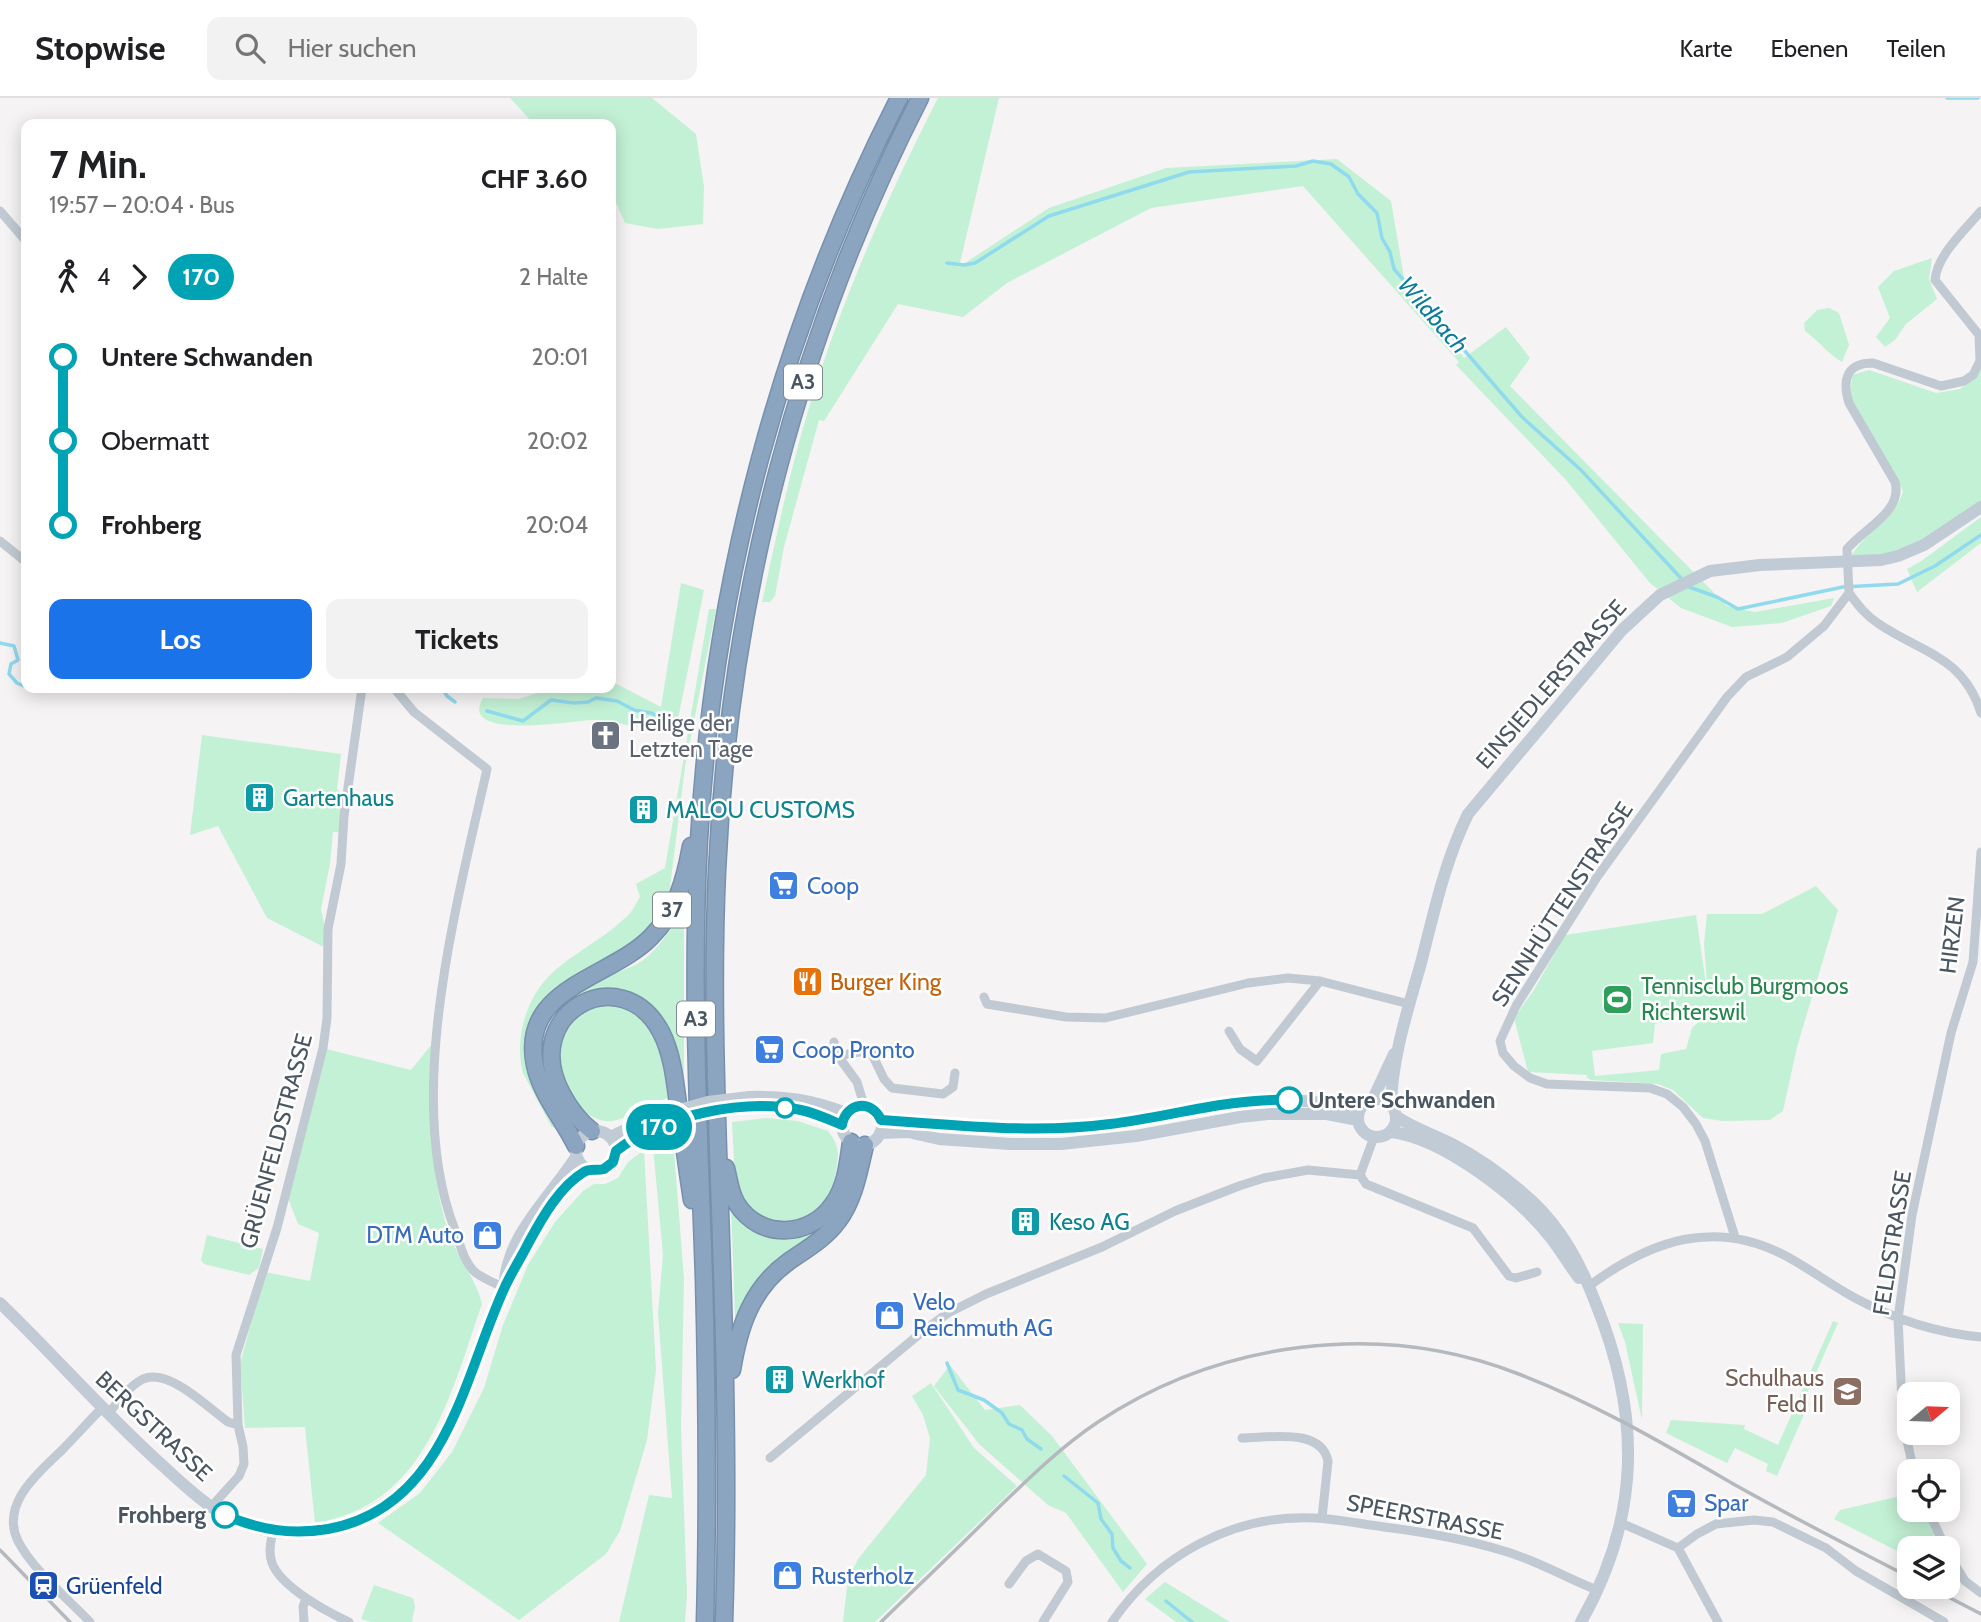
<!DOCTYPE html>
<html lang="de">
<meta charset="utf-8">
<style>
:root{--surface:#fff;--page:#f2f2f2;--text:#202124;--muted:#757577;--line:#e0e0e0;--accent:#1a73e8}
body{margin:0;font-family:Cabin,sans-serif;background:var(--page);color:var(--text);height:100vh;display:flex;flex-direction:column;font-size:26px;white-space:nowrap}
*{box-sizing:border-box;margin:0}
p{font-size:23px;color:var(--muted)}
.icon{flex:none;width:38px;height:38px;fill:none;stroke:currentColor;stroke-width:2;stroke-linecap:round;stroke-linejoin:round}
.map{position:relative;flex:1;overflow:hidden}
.sheet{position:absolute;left:21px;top:21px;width:595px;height:574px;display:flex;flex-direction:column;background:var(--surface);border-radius:14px;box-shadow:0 4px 18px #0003}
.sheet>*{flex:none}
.badge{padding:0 14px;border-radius:23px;font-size:24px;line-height:46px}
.needle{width:46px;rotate:71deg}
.tools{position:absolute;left:1897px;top:1284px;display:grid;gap:14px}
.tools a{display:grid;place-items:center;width:63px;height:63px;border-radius:14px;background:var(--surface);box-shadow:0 4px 18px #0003;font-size:35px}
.map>.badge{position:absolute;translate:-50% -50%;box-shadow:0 0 0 4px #fff}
.legs{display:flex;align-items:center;gap:10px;height:77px;padding:0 28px;font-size:23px}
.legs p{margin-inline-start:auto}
.overview{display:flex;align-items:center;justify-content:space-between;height:119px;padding:0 28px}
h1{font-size:38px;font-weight:700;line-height:52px}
.action{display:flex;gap:14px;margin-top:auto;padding:14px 28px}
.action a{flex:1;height:80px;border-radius:14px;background:var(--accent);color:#fff;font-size:28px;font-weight:700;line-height:80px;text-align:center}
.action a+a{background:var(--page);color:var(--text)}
ul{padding:0 28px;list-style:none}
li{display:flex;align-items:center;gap:24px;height:84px;font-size:26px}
li i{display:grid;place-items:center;width:10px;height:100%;margin:0 9px;background:currentColor}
li i::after{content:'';width:18px;height:18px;margin:-9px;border:5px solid;border-radius:50%;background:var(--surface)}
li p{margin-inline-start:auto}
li:first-child i{background:linear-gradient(#0000 50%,currentColor 0)}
li:last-child i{background:linear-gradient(currentColor 50%,#0000 0)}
header{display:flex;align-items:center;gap:42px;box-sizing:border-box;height:98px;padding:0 35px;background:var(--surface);border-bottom:2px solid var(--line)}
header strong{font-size:33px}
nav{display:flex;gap:38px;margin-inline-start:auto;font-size:24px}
.search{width:490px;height:63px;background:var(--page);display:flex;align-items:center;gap:18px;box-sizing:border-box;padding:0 24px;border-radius:14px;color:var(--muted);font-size:26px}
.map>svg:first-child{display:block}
.green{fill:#c3f1d5;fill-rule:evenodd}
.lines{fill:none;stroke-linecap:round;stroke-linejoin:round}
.stream{stroke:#90daee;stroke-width:3.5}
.motorway-casing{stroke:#7690ad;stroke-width:19}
.minor{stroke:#c1cad2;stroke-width:9}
.secondary{stroke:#c1cbd6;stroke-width:12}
.motorway{stroke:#8ba5c1;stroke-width:16}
.rail{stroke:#b5b8bd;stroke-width:3.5}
.secondary-bridge{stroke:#c1cbd6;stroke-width:12}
.line-1-casing{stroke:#fff;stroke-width:16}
.line-1{stroke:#00a3b4;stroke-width:10}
.stop-1-dot{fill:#fff;stroke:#00a3b4;stroke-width:3.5}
.labels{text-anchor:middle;stroke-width:5;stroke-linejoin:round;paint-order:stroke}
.shield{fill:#fff;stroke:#808990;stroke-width:2}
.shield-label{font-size:21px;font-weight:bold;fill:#4a5661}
.street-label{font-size:23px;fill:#4a5661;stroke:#fff}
.worship-label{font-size:23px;fill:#5b616d;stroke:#fff;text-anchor:start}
.culture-label{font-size:23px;fill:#0d838f;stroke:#fff;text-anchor:start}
.shop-label{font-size:23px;fill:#366cbe;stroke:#fff;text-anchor:start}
.food-label{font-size:23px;fill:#c56008;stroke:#fff;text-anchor:start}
.leisure-label{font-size:23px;fill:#27864d;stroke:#fff;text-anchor:start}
.stop-label{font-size:23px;font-weight:bold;fill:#4a5661;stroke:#fff;text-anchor:start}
.education-label{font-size:23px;fill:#785e54;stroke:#fff;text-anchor:end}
.transit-label{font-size:23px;fill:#164399;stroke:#fff;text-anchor:start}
.water-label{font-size:24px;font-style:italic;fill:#0c7c9b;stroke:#fff}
</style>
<header>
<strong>Stopwise</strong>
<div class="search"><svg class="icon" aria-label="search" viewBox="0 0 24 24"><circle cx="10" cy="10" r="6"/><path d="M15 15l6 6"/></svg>Hier suchen</div>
<nav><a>Karte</a><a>Ebenen</a><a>Teilen</a></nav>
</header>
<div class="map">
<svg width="1981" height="1524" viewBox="0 0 1981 1524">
<rect width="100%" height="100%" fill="#f5f3f3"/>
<path class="green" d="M510,0H652L696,36L704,89L703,126L658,131L625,125L611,93V26H534Z
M938,0H999L959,169L1049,110L1166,70L1337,61L1391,103L1404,180L1464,260L1506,229L1530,260L1510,288L1727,508L1755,514L1834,500L1831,508L1782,525L1732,529L1681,510L1650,485L1566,382L1456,267L1459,264L1303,88L1151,110L1007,185L963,219L898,206L824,323L819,322L784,449L775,498L770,504H762C776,440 789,376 808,313C840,205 887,100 938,0Z
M1932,160L1929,181L1937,201L1906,226L1895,242L1885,249L1876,239L1890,220L1878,189L1894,173Z
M1829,210L1839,215L1849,247L1842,264C1828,256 1819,243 1805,233L1804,225L1817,212Z
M1981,268V404L1922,445L1885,458L1850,460C1864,434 1896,422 1903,393L1850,303L1852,277L1869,272L1936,295L1960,291L1976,279Z
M1981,419V445L1917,494L1907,471L1920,464Z
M681,485L704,492L676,631C662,630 647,630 633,628C621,626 607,622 595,622C579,621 456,645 483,600L518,601L555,590H611V583L661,609Z
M709,511H716L685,669L669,797L655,826L618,856L571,880L551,897L530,936L560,1033L551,1028L523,975C514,941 526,900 551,876C573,855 602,842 624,821C631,816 635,807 640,799L636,786L665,770Z
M202,637L341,656L337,691L343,696L340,734H333L330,766L321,811L325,829L324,849L267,820L218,728L190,737Z
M1816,788L1838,812L1797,949L1783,1013L1770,1022L1723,1023L1703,1020L1673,992L1658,986L1591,982L1586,979L1588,977L1528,974L1514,920L1534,892L1565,837L1696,817L1708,900L1704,846L1707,816H1762ZM1709,909L1704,919L1692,930L1686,951L1661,956L1659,972L1595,978L1592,953L1653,945L1655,926Z
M676,821L684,824V994C672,999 659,1002 648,1008C636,1013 625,1021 612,1023C581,1026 557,983 559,956C560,942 567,933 575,922L556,912C568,900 580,889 596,882C609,876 624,873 637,866C654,856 667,838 676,821Z
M432,946C430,1011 428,1075 450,1138C459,1162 476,1181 482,1206C450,1297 426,1408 315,1425L305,1329L245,1330L240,1266L265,1174L310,1183L319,1135L298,1126L288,1100L326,951L411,972Z
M766,1020L798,1023L828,1033C846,1056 834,1065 835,1089C836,1097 838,1105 840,1112L737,1221L735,1219L731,1107L735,1081L732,1024Z
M673,1040L684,1181L681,1331L687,1497L685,1524H619L649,1397L672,1400L658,1215L663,1157L653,1049Z
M644,1052L656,1272L647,1342L620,1433L606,1456L519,1522L378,1425L420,1395L452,1354L484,1290L503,1227L528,1167L555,1124L583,1093L594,1086H605L618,1080L628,1064Z
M207,1137L263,1151L259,1170L249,1177L204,1166L201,1162Z
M1833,1223L1838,1225L1804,1302L1809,1305L1777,1378L1766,1373L1768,1366L1735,1350L1727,1365L1666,1335L1671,1322L1745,1327L1744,1331L1778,1347Z
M1618,1225L1643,1226L1642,1322L1625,1244Z
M950,1267L985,1312L1020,1307L1052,1338L1147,1466L1123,1494L1066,1415L1048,1407L979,1346L934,1288Z
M931,1285L974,1350L1017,1388L875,1524H843L848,1481L858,1461L926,1377L930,1340L923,1317L912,1298Z
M1909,1396V1412H1926L1935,1434L1927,1451H1909V1459L1834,1421L1840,1412Z
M1165,1484L1230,1524H1176L1145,1501Z
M374,1487L413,1500L415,1508L412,1524H371L361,1521Z"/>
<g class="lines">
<path class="stream" d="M1947,0H1978
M947,165L964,167L975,165L1049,118L1189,74L1296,68L1313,63L1331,66L1349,79L1358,96L1377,115L1382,140L1390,154L1394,171L1522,319L1581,372L1689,489L1717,499L1738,511L1843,489L1898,486L1935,468L1981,437
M0,545L14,548L18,562L11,566L9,576L17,585L26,589
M442,590L447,598L455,604
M487,613L523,623L551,602L574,605L588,604L596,600L617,603L634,612L651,615L663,621H677
M947,1265L958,1292L984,1302L1002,1315L1009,1326L1022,1332L1027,1341L1041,1351
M1064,1378L1098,1405L1101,1421L1112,1436L1113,1450L1121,1463L1130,1470
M1166,1503L1192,1524"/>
<defs>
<path id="motorway" d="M592,1033C579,1023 570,1011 562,996C518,914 622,860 661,934C672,955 675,982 678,1006C683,1038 687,1070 692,1102
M576,1048C563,1021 541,997 535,967C519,889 610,881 651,839C676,814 685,782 691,748
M726,1070C729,1082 730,1095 737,1106C760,1142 810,1140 833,1106C846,1089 848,1065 851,1044
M732,1272C739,1229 751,1191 788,1164C805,1152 825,1141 838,1123C854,1102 859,1073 865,1047
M705,1524C708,1409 707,1295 704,1180C699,1034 691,888 699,742C713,485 781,230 899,0
M724,1524C728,1407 726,1289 722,1172C718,1039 711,906 717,773C729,504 797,240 920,0"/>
</defs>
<use href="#motorway" class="motorway-casing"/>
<path class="minor" d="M0,113L26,143
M0,443L26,464
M1849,495C1858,507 1866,518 1879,526C1922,555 1963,558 1981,615
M394,590L414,614L487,671C457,806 403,1000 455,1132C460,1146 464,1165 476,1175C484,1181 495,1185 504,1190
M984,899L987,906L1066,919L1105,920L1248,885L1288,880L1320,883L1409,906
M1229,933L1240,951L1257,963L1320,883
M834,944L838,958L857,984L864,1007
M838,958L870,952L884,981L892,990L943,996L953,989L955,975
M1360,1077L1366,1086L1473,1130L1509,1178L1516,1180L1537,1174
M1735,1139L1705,1043L1696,1026L1683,1009L1667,996L1650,990L1547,986L1530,980L1514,968L1503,955L1500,943L1516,908L1597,779L1727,599L1746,579L1787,559L1824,528L1849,495L1847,451C1864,430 1903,414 1895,384L1849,305C1842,282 1846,265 1873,265L1941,288L1964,283L1973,277L1980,263L1979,237L1935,182C1937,157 1965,132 1981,113
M1589,1188C1651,1142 1715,1120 1786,1158C1810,1171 1831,1187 1855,1200C1894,1221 1937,1235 1981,1239
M108,1316C118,1304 129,1288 143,1281C169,1270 207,1309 228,1324L238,1327
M1242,1340C1268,1340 1321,1329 1328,1363L1322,1420
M770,1360L922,1234L948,1215L986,1196L1102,1149L1175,1113L1239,1088L1264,1080L1308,1072L1360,1077L1374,1039
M1914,1374L1903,1325L1898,1221L1912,1117L1951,935L1973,864L1981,754
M211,1409L239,1378L244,1366L243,1349L238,1327L236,1257L277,1130L323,950L327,920L328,831L341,766L344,718L362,590
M1928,1412L1946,1451
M1621,1425L1678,1450L1718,1524
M273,1433C271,1443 268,1454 272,1465C281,1489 327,1514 349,1524
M1678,1450L1697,1436L1716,1426L1754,1422L1773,1424L1826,1450L1856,1473L1944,1524
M1948,1455L1965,1483L1981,1495
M1009,1486L1026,1463L1038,1456L1066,1473L1068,1484L1043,1524
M90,1524C67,1500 33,1472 18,1443C0,1406 38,1375 61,1353C75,1339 88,1324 102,1310
M304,1524L303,1509L306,1500
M1112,1524C1158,1457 1233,1416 1315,1420C1338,1421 1361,1426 1384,1429C1424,1434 1465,1441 1504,1453C1536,1462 1566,1480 1597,1492"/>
<path class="secondary" d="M749,999C786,998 811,1002 846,1015
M1358 1020a19 19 0 1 1 38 0a19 19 0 1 1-38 0Z
M1373,1001L1394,956
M1391,1007C1392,959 1408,911 1421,865C1434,814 1445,763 1468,716L1622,532L1660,497L1710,473L1760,467L1881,462L1898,458L1924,447L1981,409
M842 1027a20 20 0 1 1 40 0a20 20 0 1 1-40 0Z
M751,1009L798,1011L842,1027
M1397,1019C1415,1031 1435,1037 1454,1047C1483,1062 1508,1081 1532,1103C1563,1132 1581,1167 1596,1206C1641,1317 1641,1418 1581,1524
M881,1022C949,1027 1017,1034 1084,1029C1143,1024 1200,1006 1259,1002C1292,1000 1322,1004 1354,1010H1361
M576 1053a20 20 0 1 1 40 0a20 20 0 1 1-40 0Z
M1391,1034C1443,1040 1519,1099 1551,1140C1561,1153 1569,1167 1579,1180
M880,1035L908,1034L939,1041L1010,1046H1061L1136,1038L1240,1019L1268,1016H1327L1358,1022
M610,1039L654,1019
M616,1053L655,1030
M505,1182C510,1134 551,1098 576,1059
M0,1205C55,1258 105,1316 162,1367C177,1381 193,1396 210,1408C284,1461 379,1430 430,1363C449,1338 460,1305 471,1276C496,1211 529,1114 587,1071"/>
<use href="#motorway" class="motorway"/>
<path class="rail" d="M0,1452L70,1524
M1929,1489L1981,1516
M881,1524C918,1488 955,1453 991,1417C1025,1384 1059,1350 1098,1324C1220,1243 1379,1222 1516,1275C1593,1304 1666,1347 1737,1388C1794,1420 1851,1449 1909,1479"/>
<path class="secondary-bridge" d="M654,1019L708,1004L749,999
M655,1030L701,1016L751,1009"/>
</g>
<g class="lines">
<defs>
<path id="line-1" d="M225,1417C259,1432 291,1437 328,1431C446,1410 463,1280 504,1191C511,1175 521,1160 529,1144C542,1120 560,1088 584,1074C590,1070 597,1073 604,1071L613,1064L616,1053C662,1017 744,1000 801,1012C815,1015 828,1021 842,1027C846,1004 872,1001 881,1022C958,1027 1034,1036 1110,1026C1169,1019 1228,1000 1289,1002"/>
</defs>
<use href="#line-1" class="line-1-casing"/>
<use href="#line-1" class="line-1"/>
</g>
<defs>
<symbol id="church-square" viewBox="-11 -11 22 22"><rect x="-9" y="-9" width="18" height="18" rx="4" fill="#6b7280" stroke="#fff"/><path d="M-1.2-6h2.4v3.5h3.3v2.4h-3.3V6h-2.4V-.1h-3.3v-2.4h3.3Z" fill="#fff"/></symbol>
<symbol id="building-square" viewBox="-11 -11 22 22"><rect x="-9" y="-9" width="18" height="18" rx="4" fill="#0f9aa8" stroke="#fff"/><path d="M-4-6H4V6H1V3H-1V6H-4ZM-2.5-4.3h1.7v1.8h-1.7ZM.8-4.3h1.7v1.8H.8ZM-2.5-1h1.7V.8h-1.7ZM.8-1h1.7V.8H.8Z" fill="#fff"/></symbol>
<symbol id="supermarket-square" viewBox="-11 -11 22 22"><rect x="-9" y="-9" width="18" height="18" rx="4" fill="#3f7fe0" stroke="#fff"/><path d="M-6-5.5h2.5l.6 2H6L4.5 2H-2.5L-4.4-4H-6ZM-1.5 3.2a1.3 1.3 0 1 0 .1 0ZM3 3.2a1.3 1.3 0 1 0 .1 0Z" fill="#fff"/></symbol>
<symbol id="restaurant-square" viewBox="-11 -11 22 22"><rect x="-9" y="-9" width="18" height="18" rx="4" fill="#e8710a" stroke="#fff"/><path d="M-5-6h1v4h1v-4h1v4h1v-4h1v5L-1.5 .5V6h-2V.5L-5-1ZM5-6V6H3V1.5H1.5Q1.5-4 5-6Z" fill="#fff"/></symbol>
<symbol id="stadium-square" viewBox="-11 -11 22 22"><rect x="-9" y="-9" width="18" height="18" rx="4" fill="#2e9e5b" stroke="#fff"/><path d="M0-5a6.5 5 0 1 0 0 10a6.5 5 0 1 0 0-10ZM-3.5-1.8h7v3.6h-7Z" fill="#fff"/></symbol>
<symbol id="shop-square" viewBox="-11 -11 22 22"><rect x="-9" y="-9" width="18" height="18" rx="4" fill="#3f7fe0" stroke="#fff"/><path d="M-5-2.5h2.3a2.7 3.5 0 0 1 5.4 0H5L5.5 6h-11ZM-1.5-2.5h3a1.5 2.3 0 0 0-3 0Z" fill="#fff"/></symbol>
<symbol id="school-square" viewBox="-11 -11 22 22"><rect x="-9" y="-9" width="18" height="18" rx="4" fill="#8d6e63" stroke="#fff"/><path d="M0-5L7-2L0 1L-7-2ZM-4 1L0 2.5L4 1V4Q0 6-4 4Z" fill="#fff"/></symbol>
<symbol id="station-square" viewBox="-11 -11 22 22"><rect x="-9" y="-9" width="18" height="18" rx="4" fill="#1a4fb4" stroke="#fff"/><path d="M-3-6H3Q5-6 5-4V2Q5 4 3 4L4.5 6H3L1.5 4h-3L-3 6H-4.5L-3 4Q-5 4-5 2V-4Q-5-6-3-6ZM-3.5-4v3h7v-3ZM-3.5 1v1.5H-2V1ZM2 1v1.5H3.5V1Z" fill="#fff"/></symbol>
</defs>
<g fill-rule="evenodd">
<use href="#church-square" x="588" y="620" width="35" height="35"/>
<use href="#building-square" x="242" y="682" width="35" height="35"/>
<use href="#building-square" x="626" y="694" width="35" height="35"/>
<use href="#supermarket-square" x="766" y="770" width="35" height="35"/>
<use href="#restaurant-square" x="790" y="866" width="35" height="35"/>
<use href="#stadium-square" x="1600" y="884" width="35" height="35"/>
<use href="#supermarket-square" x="752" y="934" width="35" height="35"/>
<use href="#building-square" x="1008" y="1106" width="35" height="35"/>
<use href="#shop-square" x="470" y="1120" width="35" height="35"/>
<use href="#shop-square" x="872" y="1200" width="35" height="35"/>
<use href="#building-square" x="762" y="1264" width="35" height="35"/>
<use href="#school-square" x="1830" y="1276" width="35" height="35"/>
<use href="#supermarket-square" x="1664" y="1388" width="35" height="35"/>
<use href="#shop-square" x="770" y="1460" width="35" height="35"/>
<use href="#station-square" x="26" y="1470" width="35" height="35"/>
</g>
<g class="stop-1-dot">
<circle cx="1289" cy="1002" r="12"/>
<circle cx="785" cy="1010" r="9"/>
<circle cx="225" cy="1417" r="12"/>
</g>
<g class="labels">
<g class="shield">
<rect x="784" y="266.5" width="38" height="35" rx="5"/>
<rect x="653" y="794.5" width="38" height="35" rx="5"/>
<rect x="677" y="903.5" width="38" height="35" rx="5"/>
</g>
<g class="shield-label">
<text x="803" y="291">A3</text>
<text x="672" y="819">37</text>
<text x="696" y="928">A3</text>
</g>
<g class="street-label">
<text transform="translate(1551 586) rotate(-49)" y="8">EINSIEDLERSTRASSE</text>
<text transform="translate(1562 806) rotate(-57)" y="8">SENNHÜTTENSTRASSE</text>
<text transform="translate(1952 837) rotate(-83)" y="8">HIRZEN</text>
<text transform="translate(276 1043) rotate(-75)" y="8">GRÜENFELDSTRASSE</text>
<text transform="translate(1892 1145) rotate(-81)" y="8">FELDSTRASSE</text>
<text transform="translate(154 1328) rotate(43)" y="8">BERGSTRASSE</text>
<text transform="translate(1425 1419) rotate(11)" y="8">SPEERSTRASSE</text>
</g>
<g class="worship-label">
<text x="629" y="633">Heilige der<tspan x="629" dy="26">Letzten Tage</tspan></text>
</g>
<g class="culture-label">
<text x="283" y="708">Gartenhaus</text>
<text x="666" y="720">MALOU CUSTOMS</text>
<text x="1049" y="1132">Keso AG</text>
<text x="802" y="1290">Werkhof</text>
</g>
<g class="shop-label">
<text x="807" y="796">Coop</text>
<text x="792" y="960">Coop Pronto</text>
<text x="464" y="1145" text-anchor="end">DTM Auto</text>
<text x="913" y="1212">Velo<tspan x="913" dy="26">Reichmuth AG</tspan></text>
<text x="1704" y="1413">Spar</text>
<text x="811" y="1486">Rusterholz</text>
</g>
<g class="food-label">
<text x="830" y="892">Burger King</text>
</g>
<g class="leisure-label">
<text x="1641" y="896">Tennisclub Burgmoos<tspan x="1641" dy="26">Richterswil</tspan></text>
</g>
<g class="stop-label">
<text x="1308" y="1010">Untere Schwanden</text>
<text x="206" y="1425" text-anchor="end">Frohberg</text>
</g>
<g class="education-label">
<text x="1824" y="1288">Schulhaus<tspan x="1824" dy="26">Feld II</tspan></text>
</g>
<g class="transit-label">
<text x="66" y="1496">Grüenfeld</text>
</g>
<g class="water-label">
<text transform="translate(1433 217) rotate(49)" y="8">Wildbach</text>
</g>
</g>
</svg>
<div class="tools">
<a><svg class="needle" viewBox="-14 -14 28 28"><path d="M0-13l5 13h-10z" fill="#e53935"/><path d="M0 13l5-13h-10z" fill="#757577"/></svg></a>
<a><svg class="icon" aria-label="locate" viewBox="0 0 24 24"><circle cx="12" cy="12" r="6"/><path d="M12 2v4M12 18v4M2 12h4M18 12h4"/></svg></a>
<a><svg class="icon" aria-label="layers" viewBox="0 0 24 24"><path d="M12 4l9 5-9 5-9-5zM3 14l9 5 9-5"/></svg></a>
</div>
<b class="badge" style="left:659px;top:1029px;background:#00a3b4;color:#fff">170</b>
<section class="sheet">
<div class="overview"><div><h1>7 Min.</h1><p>19:57 – 20:04 · Bus</p></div><b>CHF 3.60</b></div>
<div class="legs"><svg class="icon" aria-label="walk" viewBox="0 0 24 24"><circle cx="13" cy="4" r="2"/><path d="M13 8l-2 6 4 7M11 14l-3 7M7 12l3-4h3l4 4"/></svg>4<svg class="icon" aria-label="forward" viewBox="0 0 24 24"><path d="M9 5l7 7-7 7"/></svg><b class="badge" style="background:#00a3b4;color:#fff">170</b><p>2 Halte</p></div>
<ul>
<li><i style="color:#00a3b4"></i><b>Untere Schwanden</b><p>20:01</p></li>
<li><i style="color:#00a3b4"></i><span>Obermatt</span><p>20:02</p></li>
<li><i style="color:#00a3b4"></i><b>Frohberg</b><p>20:04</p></li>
</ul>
<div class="action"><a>Los</a><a>Tickets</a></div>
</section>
</div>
